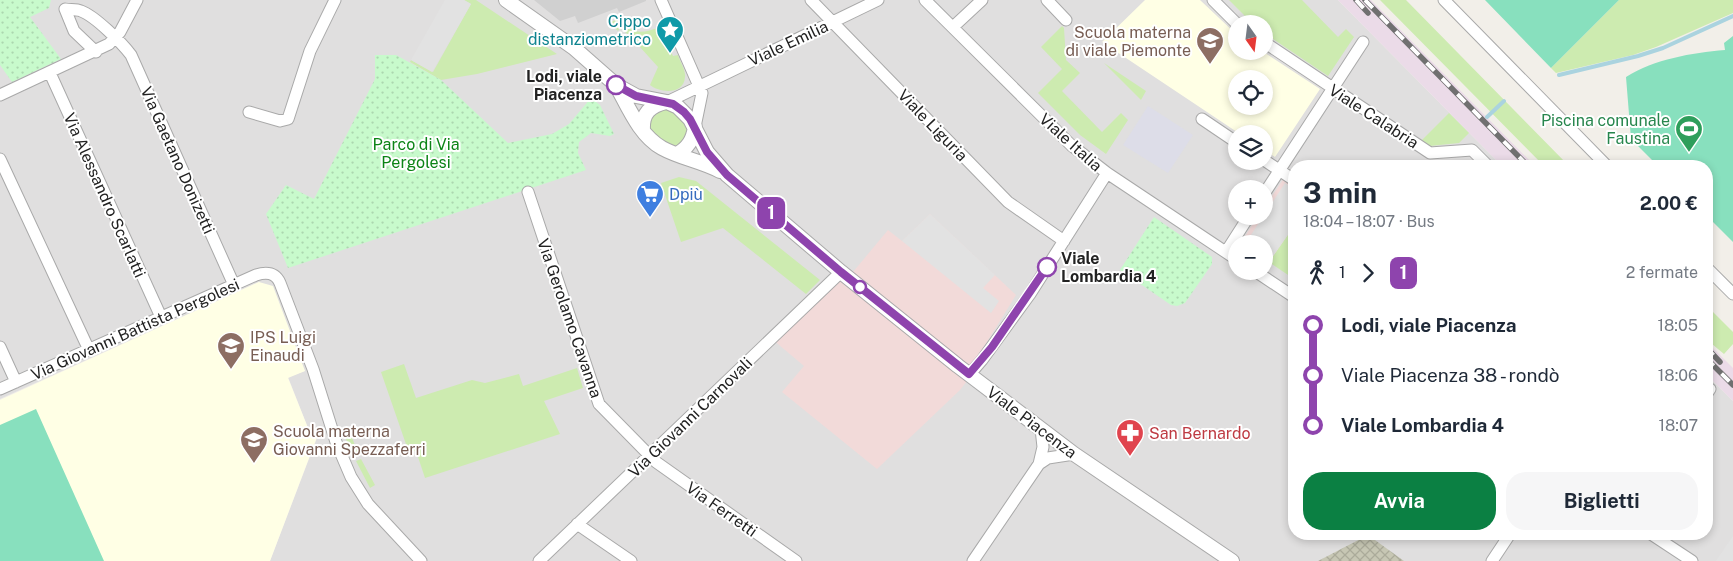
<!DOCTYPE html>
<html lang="it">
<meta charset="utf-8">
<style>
:root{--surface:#fff;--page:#f6f6f7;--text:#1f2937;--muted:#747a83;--accent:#0b8043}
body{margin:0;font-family:"Public Sans",sans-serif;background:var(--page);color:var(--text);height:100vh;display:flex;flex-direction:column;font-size:19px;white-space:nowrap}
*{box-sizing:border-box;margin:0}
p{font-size:16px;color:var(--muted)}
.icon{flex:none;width:28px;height:28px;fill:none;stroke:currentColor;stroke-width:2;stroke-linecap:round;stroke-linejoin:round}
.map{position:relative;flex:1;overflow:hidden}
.details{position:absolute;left:1288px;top:160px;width:425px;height:380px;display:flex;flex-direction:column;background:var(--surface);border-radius:20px;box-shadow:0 2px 8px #0003}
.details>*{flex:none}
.badge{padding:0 10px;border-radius:8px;font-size:18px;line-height:32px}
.needle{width:32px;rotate:166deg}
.controls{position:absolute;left:1228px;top:15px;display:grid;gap:10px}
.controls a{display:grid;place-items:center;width:45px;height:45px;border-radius:50%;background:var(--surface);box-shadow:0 2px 8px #0003;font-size:25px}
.map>.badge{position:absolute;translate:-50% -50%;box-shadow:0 0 0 2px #fff}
.legs{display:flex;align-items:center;gap:8px;height:55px;padding:0 15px;font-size:16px}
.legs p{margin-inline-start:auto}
.summary{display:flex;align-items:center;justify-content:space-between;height:85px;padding:0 15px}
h1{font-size:28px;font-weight:700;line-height:38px}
.button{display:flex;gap:10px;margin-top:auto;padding:10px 15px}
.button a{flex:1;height:58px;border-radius:20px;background:var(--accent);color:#fff;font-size:20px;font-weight:700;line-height:58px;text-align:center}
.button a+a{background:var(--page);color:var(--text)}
ul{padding:0 15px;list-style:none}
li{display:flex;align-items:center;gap:18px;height:50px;font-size:19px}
li i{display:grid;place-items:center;width:8px;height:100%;margin:0 6px;background:currentColor}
li i::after{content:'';width:12px;height:12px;margin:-6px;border:4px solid;border-radius:50%;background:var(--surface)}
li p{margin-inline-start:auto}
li:first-child i{background:linear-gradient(#0000 50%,currentColor 0)}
li:last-child i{background:linear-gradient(currentColor 50%,#0000 0)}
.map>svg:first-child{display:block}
.residential{fill:#e0dfdf;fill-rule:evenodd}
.commercial{fill:#f2dad9}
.industrial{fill:#ebdbe8}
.education{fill:#ffffe5;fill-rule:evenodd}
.religious{fill:#d0d0d0}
.construction{fill:url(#construction-cross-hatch)}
.grass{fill:#cdebb0}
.park{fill:url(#park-dots)}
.pitch{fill:#88e0be}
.parking{fill:#e2e2e2}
.plaza{fill:#dddde8}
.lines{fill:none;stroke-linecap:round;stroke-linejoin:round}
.stream{stroke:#aad3df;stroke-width:4}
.minor-casing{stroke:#a9a9a9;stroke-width:13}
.tertiary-casing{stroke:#a9a9a9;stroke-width:16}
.minor{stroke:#fff;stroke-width:11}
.tertiary{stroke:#fff;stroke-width:14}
.rail-casing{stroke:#707070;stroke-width:5.5}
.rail{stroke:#fff;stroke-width:4;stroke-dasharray:11;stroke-linecap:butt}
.line-1-casing{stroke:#fff;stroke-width:11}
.line-1{stroke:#8e44ad;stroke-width:8}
.stop-1-dot{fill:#fff;stroke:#8e44ad;stroke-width:2.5}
.labels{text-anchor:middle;stroke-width:4;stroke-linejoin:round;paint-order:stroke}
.culture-label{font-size:16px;fill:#0d838f;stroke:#fff;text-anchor:end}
.education-label{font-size:16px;fill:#785e54;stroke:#fff;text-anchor:start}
.street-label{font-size:16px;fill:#222;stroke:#fff}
.stop-label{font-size:16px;font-weight:bold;fill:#222;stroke:#fff;text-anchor:end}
.leisure-label{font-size:16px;fill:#27864d;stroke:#fff;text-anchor:end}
.park-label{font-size:16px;fill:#0c8416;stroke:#fff}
.shop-label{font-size:16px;fill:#366cbe;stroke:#fff;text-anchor:start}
.health-label{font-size:16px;fill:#be3a42;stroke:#fff;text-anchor:start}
</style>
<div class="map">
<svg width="1733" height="561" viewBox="0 0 1733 561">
<defs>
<pattern id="construction-cross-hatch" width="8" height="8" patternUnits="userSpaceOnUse" patternTransform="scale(1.25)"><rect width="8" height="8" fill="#c7c7b4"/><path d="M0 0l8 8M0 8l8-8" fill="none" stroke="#abab9a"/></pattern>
<pattern id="park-dots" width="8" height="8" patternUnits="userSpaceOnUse" patternTransform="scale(1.25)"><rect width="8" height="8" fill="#c8facc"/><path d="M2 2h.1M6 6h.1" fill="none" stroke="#acd6af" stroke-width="1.8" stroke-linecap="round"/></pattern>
</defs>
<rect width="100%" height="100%" fill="#f2efe9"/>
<path class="residential" d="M0,0H1338L1502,166H1294V534H1706V374L1733,401V561H270L320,430L310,433L288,377L305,371L259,282L0,399ZM1236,24H1264V51H1236ZM1236,79H1264V106H1236ZM1236,134H1264V161H1236ZM1236,189H1264V216H1236ZM1236,244H1264V271H1236Z"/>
<path class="commercial" d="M1284,178L1294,185V226L1266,268L1264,266V244H1240L1258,216H1264V208Z
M930,214L1016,295L967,374L970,377L960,390L877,469L782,392L804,366L772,339L841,273L848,278L888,230L902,241Z"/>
<path class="industrial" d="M1338,0H1371L1535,166H1502Z
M1706,341L1733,368V401L1706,374Z"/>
<path class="education" d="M1145,0H1200L1236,34V51H1262L1320,89L1275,157L1264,150V134H1240L1102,42ZM1236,79H1264V106H1236Z
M259,282L273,286L305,371L288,378L310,433L320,429L270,561H0V400Z"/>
<path class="religious" d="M534,0H646V1L619,12L617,8L578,23L575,16L560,21Z"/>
<path class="construction" d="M1368,535L1404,561H1318Z"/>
<path class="grass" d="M464,0H476L557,54L477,74L441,80L410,62L411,60L433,72L471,4Z
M1229,0H1302L1338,37L1346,29L1354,37L1328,76L1264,33V24H1253Z
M1380,0H1406L1569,166H1544Z
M1619,0H1733V13L1656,47L1633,55L1556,73L1551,68Z
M620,18C633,35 641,34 660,27L673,56L678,55C680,62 686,70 685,77C684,95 660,93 650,85L658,67L630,36L620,28L618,31L609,23Z
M1062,26L1064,28L1066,60L1080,73L1062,91L1102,132L1121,113L1128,120L1106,154L1080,135L1038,93L1062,69L1041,47Z
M1104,63L1146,91L1141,100Z
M665,109C675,112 692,122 688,135C687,138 682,142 680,145C670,147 649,137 649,124C649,120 652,116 653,112Z
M1449,113L1469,133L1459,143L1430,146L1422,140Z
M679,177L696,181L820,280L806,294L723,228L681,242L661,183Z
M1294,226V279L1269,262Z
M1706,305L1733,332V344L1724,354L1712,344L1713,340L1706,333Z
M404,364L416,398L472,380L485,383L519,374L523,386L577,368L583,388L544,401L560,434L425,478L416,451L408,450L381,372Z
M348,428L359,455L354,457L342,430Z
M361,459L375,485L370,488L356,461Z"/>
<path class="park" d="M0,0H51L49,8L30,17L61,59L12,82L0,65Z
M375,55H396L441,80L508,143L552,134L569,124L591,98L600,105L614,134L610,136L591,133L579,142L578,153L586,170L288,268L266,214L286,185L314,199L375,79Z
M1154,217L1212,257V264L1185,303L1177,306L1171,305L1120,270Z"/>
<path class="pitch" d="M1485,0H1619L1551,68Z
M1733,36V242L1706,215V166H1658L1631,139L1626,77C1655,59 1691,53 1725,50L1724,43Z
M36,409L104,561H0V425Z"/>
<path class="parking" d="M445,0H464L471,4L432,72L411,60Z
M1285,183L1294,189V226L1269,262L1264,259V244H1245Z
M930,214L995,275L983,288L999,301L991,313L902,241Z
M1733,536V561H1716Z"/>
<path class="plaza" d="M1148,106L1193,135L1168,173L1123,145Z"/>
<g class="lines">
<path class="stream" d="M1559,75L1638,56L1663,48L1733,16
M1487,117L1504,101"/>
<defs>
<path id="minor" d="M661,0L702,93L695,127
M811,0L1008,202L1064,241
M925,0L1071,145L1107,173L1236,259
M1047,0L1066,20
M1213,0L1237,24
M1444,0L1607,166
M953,27L982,0
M1264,42L1430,153L1472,150L1488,166
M96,52L74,31L65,9C70,10 76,9 81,11C95,16 122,43 131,55L234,285
M50,73L161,317
M0,95L109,44L120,32L137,0
M667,102L878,0
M249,112L280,121L288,119L310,51L335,0
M1202,119L1236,142
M0,159L89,350
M1264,160L1294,180
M528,192L599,404L656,462L796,561
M1264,194L1363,42
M1226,252L1249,216
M1706,267L1733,294
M1255,271L1294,297
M0,347L16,382
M969,375L982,360L1030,294L1107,173
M0,389L256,275C266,272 275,272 280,283L313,369L336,442L351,477L368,504L421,561
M1706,395L1710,389
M1039,464L1048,458L1074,454
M577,524L631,561
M1651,534L1692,561
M539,561L841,272
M973,561L1039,464L1043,447L1041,429
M1492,561L1510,534"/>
<path id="tertiary" d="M506,0L574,48L616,85L636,96L667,102L678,107L690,119L707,152L727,175L841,272L958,366L1074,454L1232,561
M616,85C628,106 639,135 662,148C680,158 701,161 720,171
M643,130C642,113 650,106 666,102
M677,154C688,148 693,140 695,127"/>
</defs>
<use href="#minor" class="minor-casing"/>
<use href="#tertiary" class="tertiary-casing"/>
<use href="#minor" class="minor"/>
<use href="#tertiary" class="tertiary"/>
<defs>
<path id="rail" d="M1356,0L1368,13
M1365,0L1528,166
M1706,347L1720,362
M1706,358L1733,385"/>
</defs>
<use href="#rail" class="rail-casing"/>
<use href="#rail" class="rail"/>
</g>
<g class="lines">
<defs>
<path id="line-1" d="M616,85L636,96L673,104L684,112L690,119L707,152L727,175L841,272L969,374L992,347L1047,267"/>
</defs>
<use href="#line-1" class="line-1-casing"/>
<use href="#line-1" class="line-1"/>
</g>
<defs>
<symbol id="sight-pin" viewBox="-11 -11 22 30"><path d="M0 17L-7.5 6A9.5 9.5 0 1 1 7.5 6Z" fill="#0f9aa8" stroke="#fff"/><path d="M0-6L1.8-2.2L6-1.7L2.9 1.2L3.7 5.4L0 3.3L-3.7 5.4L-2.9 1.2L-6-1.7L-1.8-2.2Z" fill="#fff"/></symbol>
<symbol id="school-pin" viewBox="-11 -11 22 30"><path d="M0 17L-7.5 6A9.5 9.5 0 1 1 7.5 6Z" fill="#8d6e63" stroke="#fff"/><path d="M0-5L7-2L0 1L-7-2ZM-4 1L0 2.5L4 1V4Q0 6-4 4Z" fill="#fff"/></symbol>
<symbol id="stadium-pin" viewBox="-11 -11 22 30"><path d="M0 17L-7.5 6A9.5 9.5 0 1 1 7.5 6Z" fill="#2e9e5b" stroke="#fff"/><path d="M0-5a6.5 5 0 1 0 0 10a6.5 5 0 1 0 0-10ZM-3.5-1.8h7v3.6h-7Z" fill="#fff"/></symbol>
<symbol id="supermarket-pin" viewBox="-11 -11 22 30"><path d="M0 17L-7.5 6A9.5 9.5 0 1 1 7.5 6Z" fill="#3f7fe0" stroke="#fff"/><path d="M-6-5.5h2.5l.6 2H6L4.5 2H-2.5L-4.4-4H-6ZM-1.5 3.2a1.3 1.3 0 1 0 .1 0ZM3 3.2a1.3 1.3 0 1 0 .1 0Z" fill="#fff"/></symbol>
<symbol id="university-pin" viewBox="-11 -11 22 30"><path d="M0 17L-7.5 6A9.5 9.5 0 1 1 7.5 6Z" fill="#8d6e63" stroke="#fff"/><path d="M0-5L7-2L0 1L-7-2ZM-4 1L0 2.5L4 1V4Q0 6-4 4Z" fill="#fff"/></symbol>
<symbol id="pharmacy-pin" viewBox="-11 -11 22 30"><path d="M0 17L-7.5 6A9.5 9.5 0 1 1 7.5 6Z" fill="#e0444e" stroke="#fff"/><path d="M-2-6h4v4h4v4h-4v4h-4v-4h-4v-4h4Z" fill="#fff"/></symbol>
</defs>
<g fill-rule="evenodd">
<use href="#sight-pin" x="654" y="14" width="32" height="43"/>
<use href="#school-pin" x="1194" y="25" width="32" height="43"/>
<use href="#stadium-pin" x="1673" y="113" width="32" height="43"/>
<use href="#supermarket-pin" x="634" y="178" width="32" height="43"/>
<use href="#university-pin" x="215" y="330" width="32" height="43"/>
<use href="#pharmacy-pin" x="1114" y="417" width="32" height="43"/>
<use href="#school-pin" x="238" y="424" width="32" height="43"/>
</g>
<g class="stop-1-dot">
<circle cx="616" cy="85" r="9"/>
<circle cx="1047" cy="267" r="9"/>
<circle cx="860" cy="287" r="6"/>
</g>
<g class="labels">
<g class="culture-label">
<text x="651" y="27">Cippo<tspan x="651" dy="18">distanziometrico</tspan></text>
</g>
<g class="education-label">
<text x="1191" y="38" text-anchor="end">Scuola materna<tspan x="1191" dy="18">di viale Piemonte</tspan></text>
<text x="250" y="343">IPS Luigi<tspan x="250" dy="18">Einaudi</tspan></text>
<text x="273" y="437">Scuola materna<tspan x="273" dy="18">Giovanni Spezzaferri</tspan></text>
</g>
<g class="street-label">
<text transform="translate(788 43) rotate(-25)" y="6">Viale Emilia</text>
<text transform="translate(1374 116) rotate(33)" y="6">Viale Calabria</text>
<text transform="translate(933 125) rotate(46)" y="6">Viale Liguria</text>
<text transform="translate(1071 142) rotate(42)" y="6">Viale Italia</text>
<text transform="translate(178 160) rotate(66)" y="6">Via Gaetano Donizetti</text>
<text transform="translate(105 195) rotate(66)" y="6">Via Alessandro Scarlatti</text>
<text transform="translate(570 318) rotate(71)" y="6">Via Gerolamo Cavanna</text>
<text transform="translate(135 329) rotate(-24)" y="6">Via Giovanni Battista Pergolesi</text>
<text transform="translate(690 417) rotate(-44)" y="6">Via Giovanni Carnovali</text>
<text transform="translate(1032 422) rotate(37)" y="6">Viale Piacenza</text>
<text transform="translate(722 509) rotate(35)" y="6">Via Ferretti</text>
</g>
<g class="stop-label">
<text x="602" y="82">Lodi, viale<tspan x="602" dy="18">Piacenza</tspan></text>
<text x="1061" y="264" text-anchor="start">Viale<tspan x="1061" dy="18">Lombardia 4</tspan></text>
</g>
<g class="leisure-label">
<text x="1670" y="126">Piscina comunale<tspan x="1670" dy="18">Faustina</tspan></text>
</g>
<g class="park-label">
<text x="416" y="150">Parco di Via<tspan x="416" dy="18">Pergolesi</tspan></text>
</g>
<g class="shop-label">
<text x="669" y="200">Dpiù</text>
</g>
<g class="health-label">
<text x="1149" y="439">San Bernardo</text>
</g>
</g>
</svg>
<div class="controls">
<a><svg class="needle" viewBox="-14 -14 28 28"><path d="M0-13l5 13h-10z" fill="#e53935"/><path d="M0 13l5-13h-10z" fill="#747a83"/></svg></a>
<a><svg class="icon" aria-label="locate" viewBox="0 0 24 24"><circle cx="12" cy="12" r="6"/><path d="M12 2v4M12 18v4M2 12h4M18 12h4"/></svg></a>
<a><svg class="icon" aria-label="layers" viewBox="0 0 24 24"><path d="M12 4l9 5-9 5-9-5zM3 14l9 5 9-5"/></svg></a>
<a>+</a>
<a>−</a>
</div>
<b class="badge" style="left:771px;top:213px;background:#8e44ad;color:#fff">1</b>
<section class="details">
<div class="summary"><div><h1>3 min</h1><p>18:04 – 18:07 · Bus</p></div><b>2.00 €</b></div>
<div class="legs"><svg class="icon" aria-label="walk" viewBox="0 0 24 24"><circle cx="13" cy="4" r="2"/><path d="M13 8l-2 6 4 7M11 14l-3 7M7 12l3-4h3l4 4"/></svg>1<svg class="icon" aria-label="forward" viewBox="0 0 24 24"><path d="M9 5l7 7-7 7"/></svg><b class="badge" style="background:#8e44ad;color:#fff">1</b><p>2 fermate</p></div>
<ul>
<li><i style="color:#8e44ad"></i><b>Lodi, viale Piacenza</b><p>18:05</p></li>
<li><i style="color:#8e44ad"></i><span>Viale Piacenza 38 - rondò</span><p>18:06</p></li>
<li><i style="color:#8e44ad"></i><b>Viale Lombardia 4</b><p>18:07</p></li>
</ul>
<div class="button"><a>Avvia</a><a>Biglietti</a></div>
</section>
</div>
